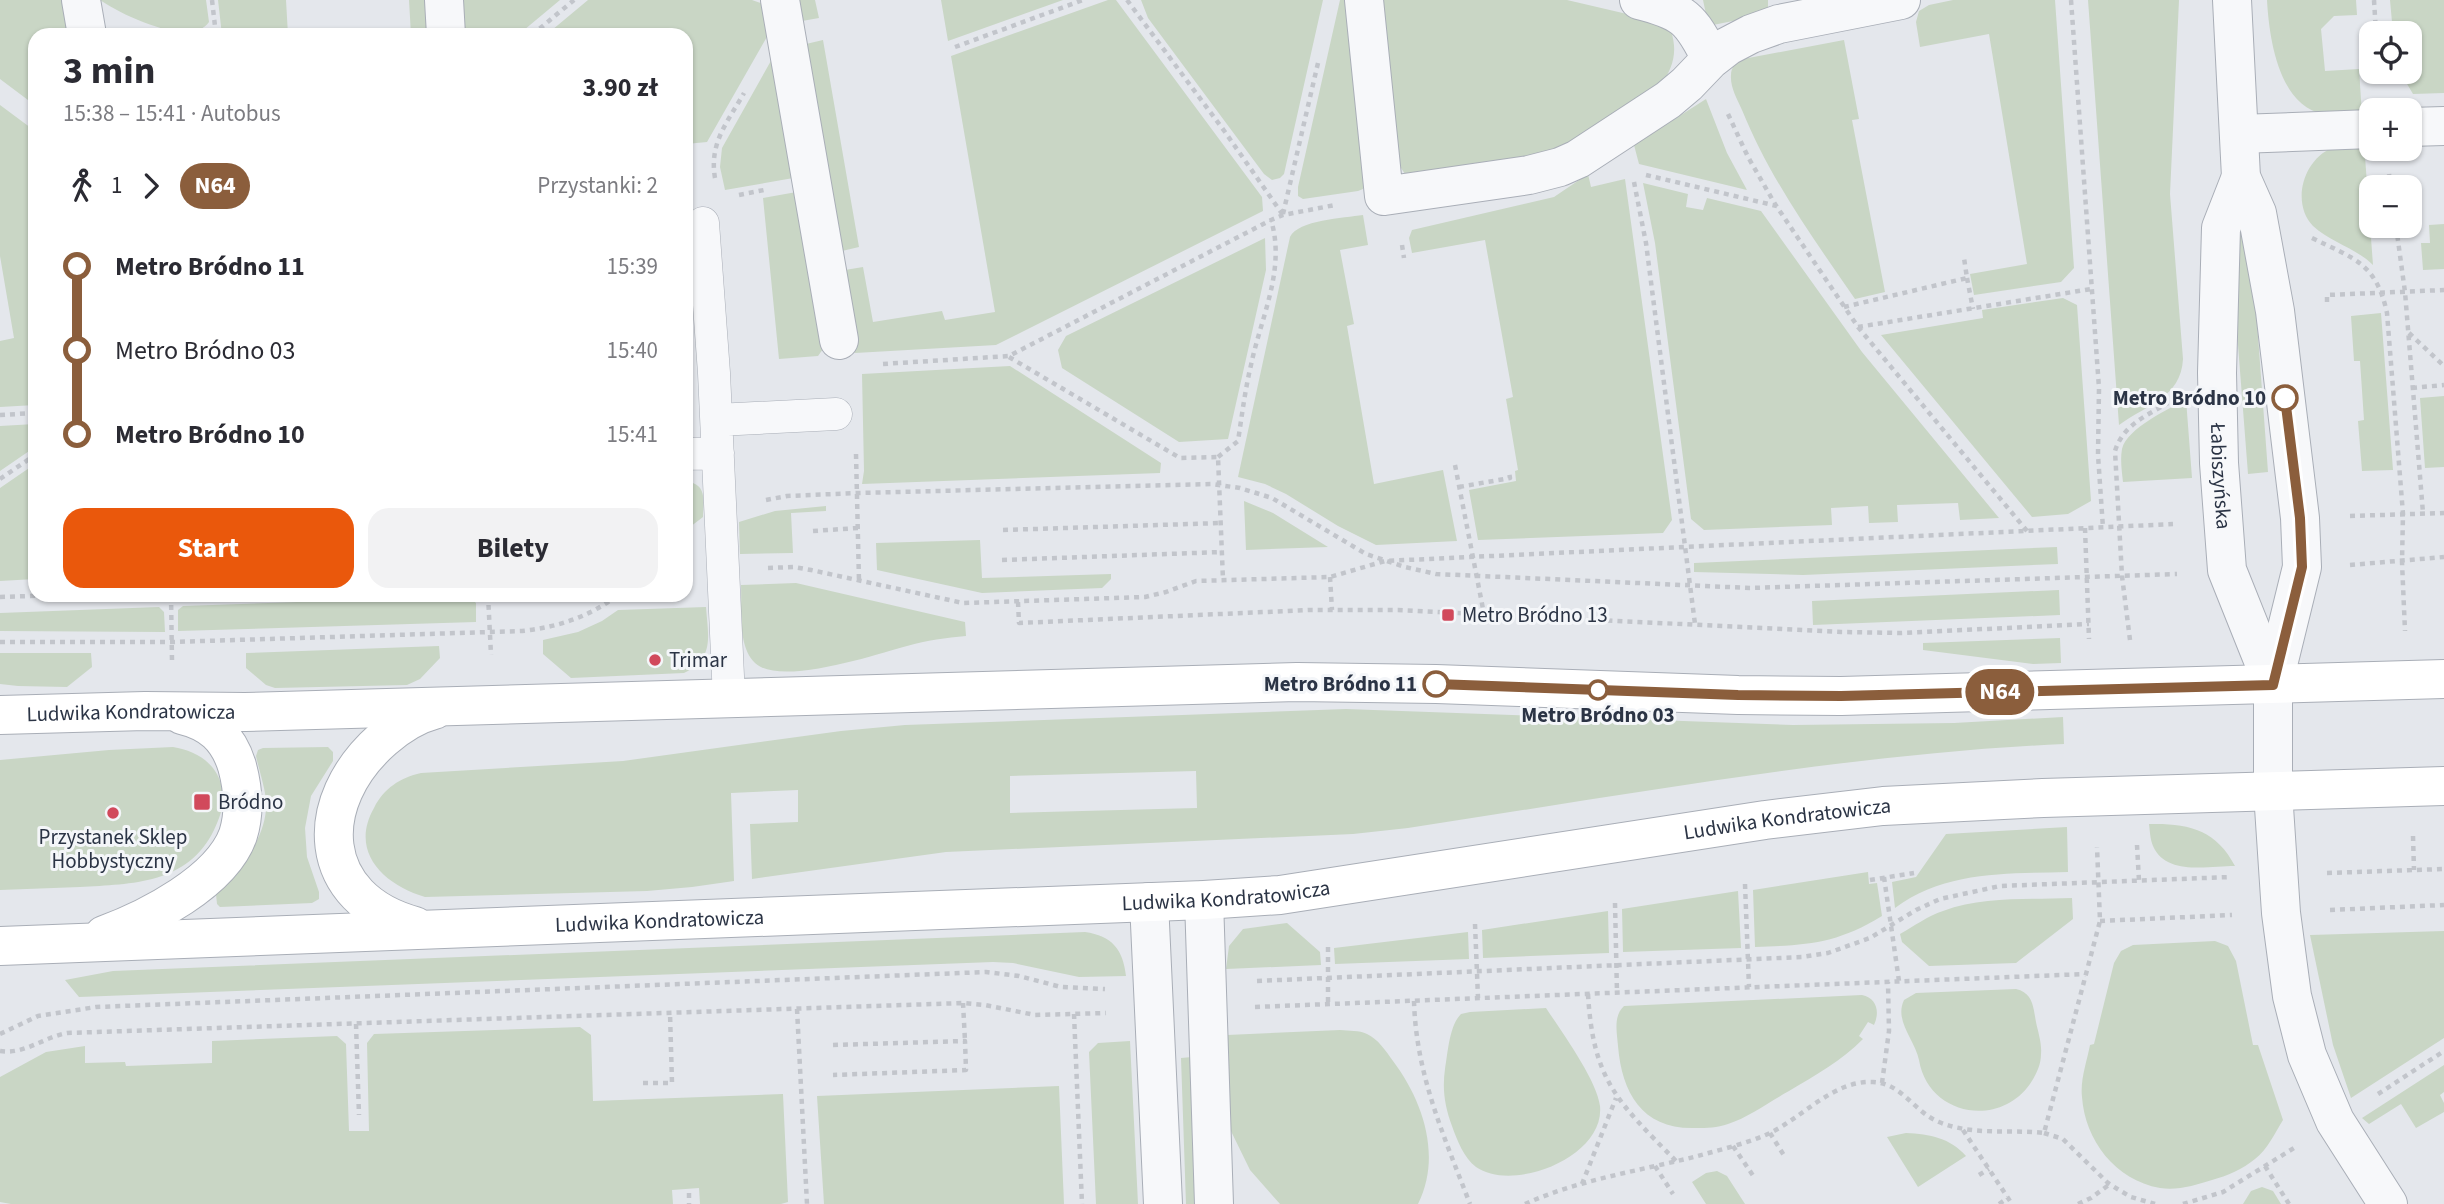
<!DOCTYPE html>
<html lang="pl">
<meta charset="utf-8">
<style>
:root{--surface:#fff;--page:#f2f2f3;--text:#2b2b33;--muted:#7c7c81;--accent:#ea580c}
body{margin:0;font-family:"Source Sans 3",sans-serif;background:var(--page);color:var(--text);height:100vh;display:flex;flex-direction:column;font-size:26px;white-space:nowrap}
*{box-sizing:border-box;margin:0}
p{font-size:23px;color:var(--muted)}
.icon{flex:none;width:38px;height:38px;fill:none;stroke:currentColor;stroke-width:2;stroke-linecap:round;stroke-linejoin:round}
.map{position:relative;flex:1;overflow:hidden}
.panel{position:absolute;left:28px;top:28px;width:665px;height:574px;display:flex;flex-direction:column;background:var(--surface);border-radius:21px;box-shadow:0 2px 5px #0004}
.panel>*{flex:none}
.badge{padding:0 14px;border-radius:23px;font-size:24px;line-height:46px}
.fabs{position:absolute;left:2359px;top:21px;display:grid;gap:14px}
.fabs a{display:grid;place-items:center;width:63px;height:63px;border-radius:14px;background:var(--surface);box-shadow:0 2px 5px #0004;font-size:35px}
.map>.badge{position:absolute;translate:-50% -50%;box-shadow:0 0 0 4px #fff}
.legs{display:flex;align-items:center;gap:10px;height:77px;padding:0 35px;font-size:23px}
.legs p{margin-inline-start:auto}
.overview{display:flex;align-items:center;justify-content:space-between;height:119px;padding:0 35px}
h1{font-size:38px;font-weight:700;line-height:52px}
.cta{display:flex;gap:14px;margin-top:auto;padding:14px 35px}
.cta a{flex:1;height:80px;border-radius:21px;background:var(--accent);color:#fff;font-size:28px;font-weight:700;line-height:80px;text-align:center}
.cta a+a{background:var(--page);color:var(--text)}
ul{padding:0 35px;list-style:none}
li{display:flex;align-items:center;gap:24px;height:84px;font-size:26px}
li i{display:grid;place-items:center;width:10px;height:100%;margin:0 9px;background:currentColor}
li i::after{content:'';width:18px;height:18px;margin:-9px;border:5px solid;border-radius:50%;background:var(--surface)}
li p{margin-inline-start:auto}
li:first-child i{background:linear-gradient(#0000 50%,currentColor 0)}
li:last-child i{background:linear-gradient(currentColor 50%,#0000 0)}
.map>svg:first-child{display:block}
.green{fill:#c9d6c5;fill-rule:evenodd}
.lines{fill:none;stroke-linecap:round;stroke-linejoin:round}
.service-casing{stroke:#a9aeb7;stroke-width:33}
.minor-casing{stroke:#a9aeb7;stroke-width:40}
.tertiary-casing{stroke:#a9aeb7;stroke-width:40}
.secondary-casing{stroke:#a9aeb7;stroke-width:40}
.path{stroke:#c2c5cb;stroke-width:4.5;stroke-dasharray:5 5;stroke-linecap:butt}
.service{stroke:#f7f8fa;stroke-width:32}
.minor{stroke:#f7f8fa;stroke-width:38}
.tertiary{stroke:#f7f8fa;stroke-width:38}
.secondary{stroke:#fff;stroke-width:38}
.line-1-casing{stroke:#fff;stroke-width:16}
.line-1{stroke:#8b5e3c;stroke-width:10}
.stop-1-dot{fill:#fff;stroke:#8b5e3c;stroke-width:3.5}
.poi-dot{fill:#d1495b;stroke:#f4f6f9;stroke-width:2.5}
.labels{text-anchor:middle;stroke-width:6;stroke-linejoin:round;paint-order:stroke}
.stop-label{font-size:21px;font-weight:bold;fill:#2b3445;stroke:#f4f6f9;text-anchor:end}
.street-label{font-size:21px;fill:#2b3445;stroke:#f4f6f9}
.poi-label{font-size:21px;fill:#2b3445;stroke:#f4f6f9;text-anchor:start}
</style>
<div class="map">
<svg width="2444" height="1204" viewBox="0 0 2444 1204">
<rect width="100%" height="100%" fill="#e4e7ec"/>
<path class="green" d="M0,0H67L74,35H35V100L32,103L0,79Z
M100,0H206L209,22C191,49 120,14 100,0Z
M218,0H286L288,35H222Z
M409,0H432L434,35H411Z
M455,0H560L518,35H457Z
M588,0H752L769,6L772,28L707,142L686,144V35H546Z
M790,0H815L819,18L802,21Z
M941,0H1063L948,41Z
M1108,0H1116L1262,197L1263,211L996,345L855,353L852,351L845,270L863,267L873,322L942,311L945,320L995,312L951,56Z
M1141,0H1323L1284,174L1280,178L1272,180L1264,174L1148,18Z
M1340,0H1347L1364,184L1363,189L1358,191L1303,199L1298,196V187Z
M1382,0H1567L1657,21L1671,31C1678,52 1673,69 1660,86L1548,157L1407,177L1397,162Z
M1703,0H1768V14L1713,25L1707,19Z
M1953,0H2055L2074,268L2061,282L1974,295L1970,274L2027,264L1989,34L1920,47L1916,22L1919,11L1929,5Z
M2088,0H2179L2170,194L2183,359C2181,398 2146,405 2119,425Z
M2267,0H2356L2357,15L2334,16L2321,29L2325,71L2359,69L2362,115C2350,115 2336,116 2324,114C2278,106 2269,36 2267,0Z
M2390,0H2444V93L2413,94L2400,72H2410V33H2393Z
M823,40L859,247L842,251L806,44Z
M1844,40L1859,119L1852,120L1885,292L1855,299C1813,238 1770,179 1742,110C1737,99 1730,87 1731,75C1731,67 1736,62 1743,59Z
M777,50L799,177L725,190L720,167L722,148Z
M1706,99L1727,153L1747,190L1639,164L1634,145Z
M0,105L35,131V405L0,407V341L14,338L0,256Z
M2364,143L2373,265C2356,248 2330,242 2313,226C2291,203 2303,160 2332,148C2341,144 2354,145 2364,143Z
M1588,174L1591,187L1625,179L1672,520L1663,533L1478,540L1469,490L1516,481L1515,471L1518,470L1506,399L1513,397L1485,240L1412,253L1409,238L1412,230L1554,197Z
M1643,183L1688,194L1686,207L1703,210L1707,198L1761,211L1862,352L1999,518L1960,520L1958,503L1897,505L1898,522L1869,523L1868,506L1831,508L1832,525L1704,530L1691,519L1655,243Z
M802,191L828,342L818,356L779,359L763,198Z
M1363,215L1368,245L1340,250L1354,324L1347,326L1374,484L1443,470L1457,541L1376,545L1338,526L1286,494L1265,484L1238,477L1290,237C1298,220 1344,218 1363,215Z
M2444,224V269L2423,270L2421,243H2430L2429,225Z
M2250,227L2268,472L2248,474L2229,229Z
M1265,238L1266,270L1228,439L1179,442L1062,368L1058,350L1066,336Z
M2063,298L2077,305L2091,501L2068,514L2032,517L1881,335L1983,318L1982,310Z
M2381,313L2393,470L2362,471L2358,421L2364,420L2360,361H2354L2351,316Z
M1010,366L1161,463L1160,473L862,484L864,471L862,374Z
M2444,396V467L2425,468L2420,398Z
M2186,399L2192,478L2123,482C2122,472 2120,460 2122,449C2127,428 2168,410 2186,399Z
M35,424V447L0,471V426Z
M35,464V579L0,581V488Z
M693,483C707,488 703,504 703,517L686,530V484Z
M1244,501L1273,513L1328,547L1246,550Z
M826,506V511L791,513L793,553L740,554L739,522L775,511Z
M980,540L982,578L1111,574V579L1102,588L982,593L877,570L876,543Z
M2057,547L2058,564L1803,575L1694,572V563Z
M796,583L965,622L966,636C946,638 927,640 907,646C877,654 780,687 755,663C737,646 742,608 741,585Z
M2059,590L2060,615L1813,625L1812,601Z
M469,596L476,603V622L178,631V610L183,606Z
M159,607L164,612L165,632L0,631V613Z
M706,607C708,636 715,658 684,673L571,678L543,654V640L578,632L602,621L618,610Z
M2060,638L2061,663L2033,664L1923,650V643Z
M439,646L440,658L420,679L407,685L275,688L266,685L246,668V653Z
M0,653H91L92,667L67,687L18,686L0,684Z
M1346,709L1793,725L1954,723L2063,717L2064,744C1844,754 1626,795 1408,828L1353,834L946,852L752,879L750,824L798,822V790L731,793L734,881L692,887L647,891L425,897C384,885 349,852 374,808C384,788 400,778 421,773L623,761L841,731L905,725ZM1196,771L1197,808L1010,813V776Z
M173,747C194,750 215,762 221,784C226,801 221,815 214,830C188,884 132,884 80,887C53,888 27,889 0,890V760L109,750Z
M328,747L333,752V761L311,796L305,828L307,857L319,892V899L312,903L220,907L217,904L216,894C240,871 269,835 266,799C264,784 259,770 256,756L258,750L263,748Z
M2149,824C2187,823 2216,829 2235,866C2209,866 2166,876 2153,846C2150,839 2150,831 2149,824Z
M2067,827L2068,872C2008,874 1947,870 1895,908L1892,882L1916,877L1946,834Z
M1868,872L1869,884L1877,883L1882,916C1836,944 1808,945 1755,947L1753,890Z
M1738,891L1741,948L1623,952L1622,909Z
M2072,898L2073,919L2016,963L1929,966L1902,942L1900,934C1914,926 1928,916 1943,911C1984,896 2029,900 2072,898Z
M1608,911L1609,953L1483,958L1482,930Z
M1287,923L1320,952L1321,965L1226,969L1229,946L1243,929Z
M2444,931V1038L2351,1098L2333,1045L2310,935Z
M1085,932C1112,936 1123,949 1126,976L1079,977L1013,963L993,962L79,997L65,980L113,971Z
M1468,932L1469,959L1335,964L1334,948Z
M2215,941L2228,946L2236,961L2253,1045H2258L2283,1120C2275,1133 2267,1150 2255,1159C2243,1169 2227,1176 2212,1180C2196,1185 2177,1191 2160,1188C2115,1180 2085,1140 2082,1097C2080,1080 2087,1061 2090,1045L2094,1044L2114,963L2121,951L2133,945Z
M2016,989C2033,993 2033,1006 2036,1022C2038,1032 2042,1043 2041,1054C2041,1065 2036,1075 2030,1084C1998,1129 1928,1115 1919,1060C1915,1040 1894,1021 1904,1000L1916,993Z
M1862,995C1877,998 1880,1012 1874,1025L1868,1022L1859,1036L1863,1039C1841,1061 1816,1075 1789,1091C1769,1102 1749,1117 1728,1124C1717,1128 1707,1128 1696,1128C1643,1130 1622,1094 1618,1046C1617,1033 1613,1016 1624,1006Z
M1546,1008C1561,1031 1597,1080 1600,1106C1605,1157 1513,1193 1476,1167C1464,1158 1457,1140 1452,1126C1445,1107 1442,1090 1445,1069C1448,1053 1449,1026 1461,1014L1470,1012Z
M580,1027L591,1035L593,1101L783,1094L788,1202L781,1204H700L699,1188L672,1190L673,1204H11L0,1202V1077L46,1052L85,1046V1063L125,1062L126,1066L212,1063V1041L337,1036L346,1044L349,1131H369L367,1043L374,1034Z
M1340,1030C1349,1031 1359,1030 1367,1034C1378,1039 1386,1051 1393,1061C1423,1101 1442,1156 1418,1204H1280L1250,1170L1229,1127L1227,1035Z
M1130,1041L1138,1204H1096L1089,1052L1098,1043Z
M1192,1057L1197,1204H1186L1181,1058Z
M2444,1065V1092L2440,1095L2444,1103V1112L2416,1128L2401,1104L2369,1124L2362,1118Z
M1059,1086L1064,1204H824L817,1096Z
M1906,1133C1930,1134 1950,1138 1966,1156L1918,1187L1887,1137Z
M1717,1171L1727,1176L1745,1204H1706L1692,1182L1706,1173Z
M2262,1187L2273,1191L2281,1204H2243L2251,1191Z"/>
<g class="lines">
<defs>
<path id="service" d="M703,223L714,373L729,698
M717,420L836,414
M686,454L718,453"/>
<path id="minor" d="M81,0L87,35
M444,0L446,35
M780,0L839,340
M1364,0L1384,196L1529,175L1560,167L1578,159L1668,100L1687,84L1710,60L1728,46L1751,34L1779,24L1901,0
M1639,0C1683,11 1691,18 1711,59
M2410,127L2444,126
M2239,134L2371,129
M2273,792L2281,913L2292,996L2307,1055L2335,1121L2388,1204
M1204,900L1214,1204
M1149,902L1163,1204"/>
<g id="tertiary">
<path d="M2232,0L2241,177L2257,213L2275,311L2300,518L2302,567L2273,685V792"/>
<path id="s1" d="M2241,177L2221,228L2217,373L2219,463L2227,570L2273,685"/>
</g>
<g id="secondary">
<path id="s2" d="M0,715L145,711L245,712L1297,682L1436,684L1738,695L1841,696L2444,679"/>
<path d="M415,926C315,899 311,802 383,739C398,726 415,715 434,710"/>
<path d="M104,935C148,919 221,882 238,835C245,813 243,788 237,766C228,737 211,722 182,715"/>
<path id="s3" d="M0,946L1204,900L1280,895L1765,820L1883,806L2043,798L2444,786"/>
</g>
</defs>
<use href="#service" class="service-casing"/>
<use href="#minor" class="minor-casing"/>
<use href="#tertiary" class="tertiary-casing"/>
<use href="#secondary" class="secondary-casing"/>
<path class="path" d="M212,0L216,35
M1127,0L1225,132L1283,215
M2071,0L2099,388L2098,455L2103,528
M2374,0L2376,33
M532,35L574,0
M955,47L1083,0
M1728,114L1748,157L1775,204L1858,327L2027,531
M2389,174L2391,187
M1646,175L1777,206
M715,178C709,143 727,123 744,93
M1634,182L1646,243L1695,624
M739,195L764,190
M1283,214L1318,63
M2396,226L2405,292L2423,513
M2312,238C2355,259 2376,263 2387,313L2403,514L2402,562L2405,631
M1402,245L1404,258
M1967,278L1973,309
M2327,302V295L2444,290
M1844,307L1967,278L1964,258
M1858,327L2091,289
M2409,333L2444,366
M1009,357L1180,458L1218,457L1223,580
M883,364L1009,356L1271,220L1283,215L1335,205
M2412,388L2444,385
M0,415L35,413
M856,454L859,581
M1218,457L1238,441C1242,415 1245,390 1251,365C1261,317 1286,269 1271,220
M1455,465L1484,614
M0,479L35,455
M1459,487L1510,478L1509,472
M766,500L787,496L857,493L1212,484L1240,488L1272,498L1366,554L1405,567L1436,574L1750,588L2177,574
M2350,516L2444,513
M2085,528L2089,639
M1003,530L1221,523
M813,531L858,528
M1002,560L1222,552
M2350,565L2444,557
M768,568L794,567L811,570L963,603L1145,597L1166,592L1196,581L1330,577L1385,561L2173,524
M1330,577L1332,610
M171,595L172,661
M488,595L491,655
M0,597L60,595
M1018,602L1019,623L1310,610H1398L1841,632L1901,633L2089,624
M2130,640L2122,576L2115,451C2123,425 2146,416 2168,403
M0,642H172L522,631C558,627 589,617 618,595
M2413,836L2414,870
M2137,845L2139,881
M2327,873L2444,869
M1884,877L1899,981
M1870,880L1914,873
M1745,884L1749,987
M1615,903L1617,993
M2330,910L2444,905
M2100,921L2232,915
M1475,924L1478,998
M1328,947V1004
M1257,981L1802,957L1828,953L1870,938L1916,910L1940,899L2000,886L2230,877
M1588,994C1593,1081 1618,1102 1676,1161
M1414,1001C1416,1075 1444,1136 1470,1204
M963,1003L965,1041
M1255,1007L2086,974
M797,1009L807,1204
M1074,1014L1082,1204
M356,1024L359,1115
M0,1034L38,1016L96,1007L986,972L1019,976L1061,987L1105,989
M833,1045L965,1041L966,1070L833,1075
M0,1051C24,1055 44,1037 67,1033L963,1003L985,1005L1035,1015L1106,1013
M643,1083H672L670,1013
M1882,1083L1889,1031L1888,982
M2378,1094L2444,1051
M1963,1130L2012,1204
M1770,1133L1785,1157
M2044,1133L2063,1139L2108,1183L2119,1190L2131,1197L2155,1204
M1733,1146L1754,1177
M1655,1166L1673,1194
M2265,1166L2289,1204
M1979,1175L1989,1169
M1582,1184L1616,1098
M689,1193V1204
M1525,1204C1578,1180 1638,1171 1694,1157C1719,1150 1746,1144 1770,1133C1803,1117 1834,1080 1873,1082C1902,1083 1914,1112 1939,1122C1973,1136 2008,1129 2044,1133L2100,921L2097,847
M1999,1204L2008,1198
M2078,1204L2091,1198L2110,1184
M2183,1204L2223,1192L2294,1148"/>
<use href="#service" class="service"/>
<use href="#minor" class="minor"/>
<use href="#tertiary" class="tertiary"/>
<use href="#secondary" class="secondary"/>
</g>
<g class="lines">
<defs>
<path id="line-1" d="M1436,684L1738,695L1841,696L2273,685L2302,567L2300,518L2285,398"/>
</defs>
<use href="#line-1" class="line-1-casing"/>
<use href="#line-1" class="line-1"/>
</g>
<g class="stop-1-dot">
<circle cx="2285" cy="398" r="12"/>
<circle cx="1436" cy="684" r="12"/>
<circle cx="1598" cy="690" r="9"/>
</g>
<g class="poi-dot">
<rect x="1441" y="608" width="14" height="14" rx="3.5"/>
<circle cx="655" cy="660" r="7"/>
<rect x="193" y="793" width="18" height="18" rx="3.5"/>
<circle cx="113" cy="813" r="7"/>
</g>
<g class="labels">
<g class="stop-label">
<text x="2266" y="405">Metro Bródno 10</text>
<text x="1417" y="691">Metro Bródno 11</text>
<text x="1598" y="722" text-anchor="middle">Metro Bródno 03</text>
</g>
<g class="street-label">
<text dy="7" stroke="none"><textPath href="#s1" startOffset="303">Łabiszyńska</textPath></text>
<text dy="7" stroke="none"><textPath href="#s2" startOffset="131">Ludwika Kondratowicza</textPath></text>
<text dy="7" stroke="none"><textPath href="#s3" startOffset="1794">Ludwika Kondratowicza</textPath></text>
<text dy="7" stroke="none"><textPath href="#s3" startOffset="1227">Ludwika Kondratowicza</textPath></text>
<text dy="7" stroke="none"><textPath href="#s3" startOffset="660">Ludwika Kondratowicza</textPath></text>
</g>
<g class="poi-label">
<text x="1462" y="622">Metro Bródno 13</text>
<text x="669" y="667">Trimar</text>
<text x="218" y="809">Bródno</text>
<text x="113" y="844" text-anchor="middle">Przystanek Sklep<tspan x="113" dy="24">Hobbystyczny</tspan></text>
</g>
</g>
</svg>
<div class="fabs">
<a><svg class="icon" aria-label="locate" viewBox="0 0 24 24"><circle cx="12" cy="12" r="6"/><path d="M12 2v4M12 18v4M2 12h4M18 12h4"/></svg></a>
<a>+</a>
<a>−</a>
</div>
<b class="badge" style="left:2000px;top:692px;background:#8b5e3c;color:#fff">N64</b>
<section class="panel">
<div class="overview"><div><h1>3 min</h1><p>15:38 – 15:41 · Autobus</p></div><b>3.90 zł</b></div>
<div class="legs"><svg class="icon" aria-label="walk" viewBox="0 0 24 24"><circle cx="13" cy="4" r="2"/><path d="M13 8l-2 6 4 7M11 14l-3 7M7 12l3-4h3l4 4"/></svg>1<svg class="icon" aria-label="forward" viewBox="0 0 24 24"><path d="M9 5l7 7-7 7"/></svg><b class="badge" style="background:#8b5e3c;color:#fff">N64</b><p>Przystanki: 2</p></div>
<ul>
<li><i style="color:#8b5e3c"></i><b>Metro Bródno 11</b><p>15:39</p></li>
<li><i style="color:#8b5e3c"></i><span>Metro Bródno 03</span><p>15:40</p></li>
<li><i style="color:#8b5e3c"></i><b>Metro Bródno 10</b><p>15:41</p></li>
</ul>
<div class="cta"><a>Start</a><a>Bilety</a></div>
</section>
</div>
